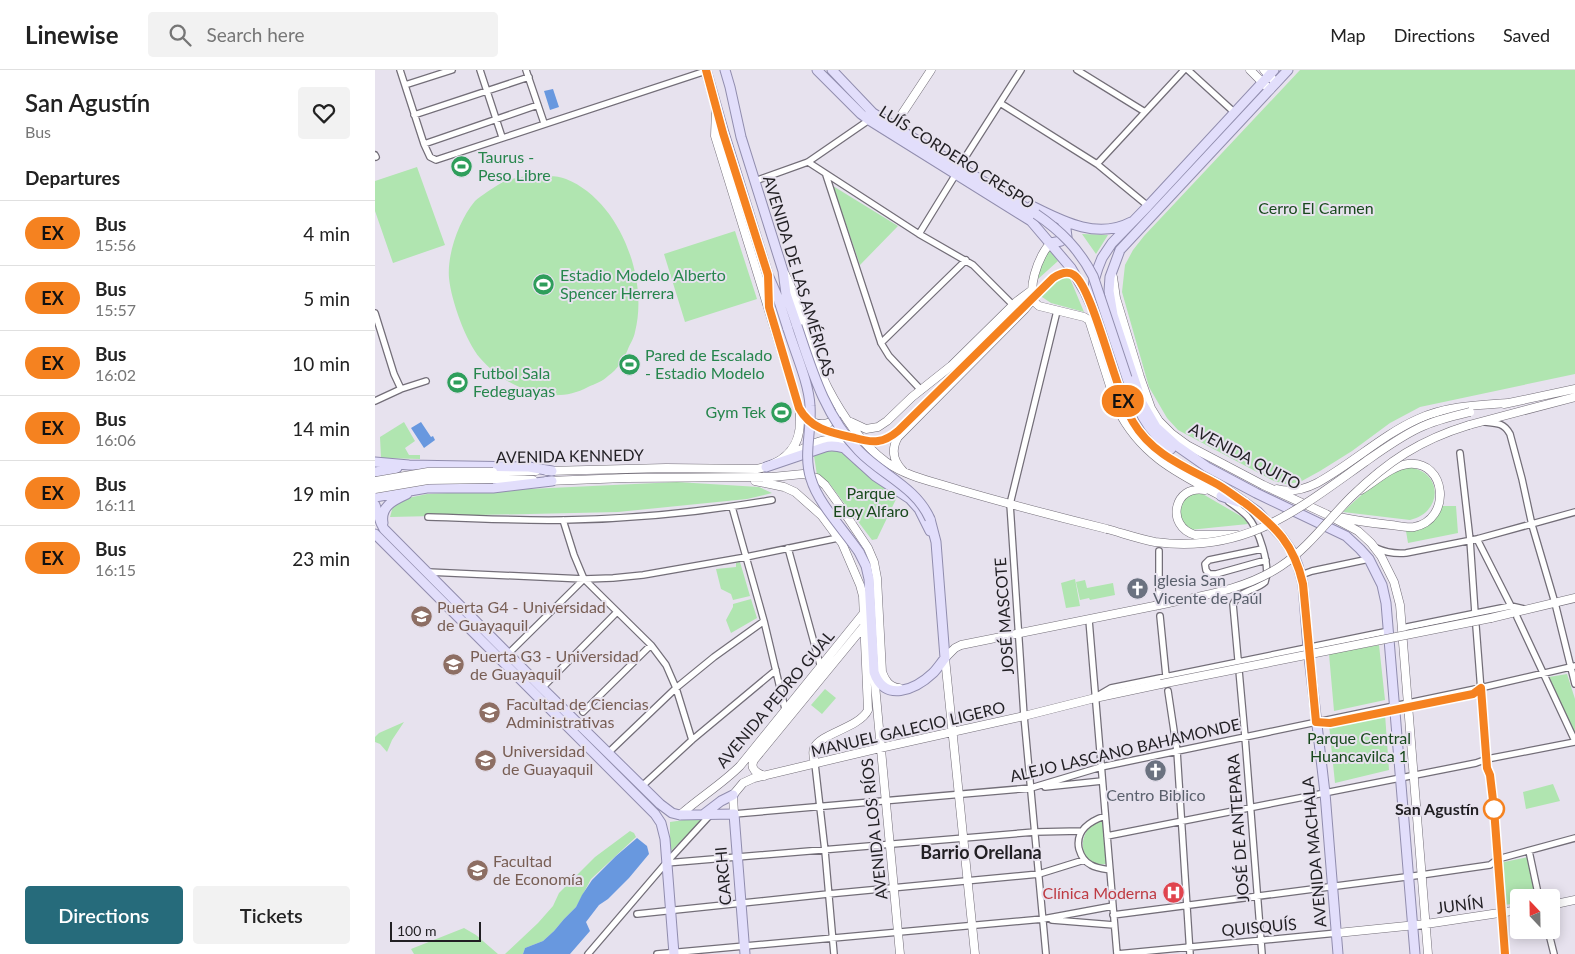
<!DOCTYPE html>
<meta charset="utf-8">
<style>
:root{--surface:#fff;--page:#f2f2f2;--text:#222;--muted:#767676;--line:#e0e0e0;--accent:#266b7b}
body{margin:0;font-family:Lato,sans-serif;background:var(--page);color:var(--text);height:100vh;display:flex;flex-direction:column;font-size:19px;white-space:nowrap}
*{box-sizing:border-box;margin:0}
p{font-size:16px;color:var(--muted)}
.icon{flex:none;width:28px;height:28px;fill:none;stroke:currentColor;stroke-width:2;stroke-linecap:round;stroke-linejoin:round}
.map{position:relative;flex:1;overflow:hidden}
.sheet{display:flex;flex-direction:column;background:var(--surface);width:375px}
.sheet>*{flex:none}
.badge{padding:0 10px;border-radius:16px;font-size:18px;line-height:32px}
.needle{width:32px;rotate:338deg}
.controls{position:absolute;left:1135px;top:819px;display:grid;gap:10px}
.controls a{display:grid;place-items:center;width:50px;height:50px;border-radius:5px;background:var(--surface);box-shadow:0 2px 12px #0003;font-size:25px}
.scale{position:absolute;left:15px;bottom:12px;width:91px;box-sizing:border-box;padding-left:5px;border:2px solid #211f23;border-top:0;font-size:14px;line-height:18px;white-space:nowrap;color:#211f23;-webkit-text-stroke:4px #e7e2ee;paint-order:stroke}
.map>.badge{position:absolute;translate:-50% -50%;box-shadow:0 0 0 2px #fff}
h2{padding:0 25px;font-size:19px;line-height:45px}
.round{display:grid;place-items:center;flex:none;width:52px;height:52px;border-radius:5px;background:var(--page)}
.overview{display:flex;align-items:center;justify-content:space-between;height:85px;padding:0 25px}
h1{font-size:24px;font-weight:600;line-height:38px}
.button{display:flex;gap:10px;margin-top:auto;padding:10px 25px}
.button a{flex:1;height:58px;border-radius:5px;background:var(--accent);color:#fff;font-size:20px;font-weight:600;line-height:58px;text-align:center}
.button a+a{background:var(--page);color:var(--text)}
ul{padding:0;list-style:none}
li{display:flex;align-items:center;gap:15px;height:65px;padding:0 25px;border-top:1px solid var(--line)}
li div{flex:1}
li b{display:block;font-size:19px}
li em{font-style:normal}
li .badge{min-width:55px;font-weight:700;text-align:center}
header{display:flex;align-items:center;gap:30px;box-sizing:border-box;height:70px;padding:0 25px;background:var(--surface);border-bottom:1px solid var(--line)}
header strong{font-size:24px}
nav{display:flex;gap:28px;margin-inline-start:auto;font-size:18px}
.search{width:350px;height:45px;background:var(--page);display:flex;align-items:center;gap:12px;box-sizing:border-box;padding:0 18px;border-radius:5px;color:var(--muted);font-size:19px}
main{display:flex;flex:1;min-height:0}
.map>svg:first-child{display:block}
.green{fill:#b0e5b0}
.water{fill:#6898df}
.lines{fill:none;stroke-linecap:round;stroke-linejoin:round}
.street-casing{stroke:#736e78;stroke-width:8}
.secondary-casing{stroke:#736e78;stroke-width:9}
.primary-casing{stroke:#918dae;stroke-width:11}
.street{stroke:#fff;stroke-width:5.5}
.secondary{stroke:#fff;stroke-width:8}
.primary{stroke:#e2defb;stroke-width:9}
.secondary-bridge-casing{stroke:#736e78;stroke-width:9;stroke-linecap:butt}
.primary-bridge-casing{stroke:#918dae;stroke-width:11;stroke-linecap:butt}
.secondary-bridge{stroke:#fff;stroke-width:8}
.primary-bridge{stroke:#e2defb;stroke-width:9}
.line-casing{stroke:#fff;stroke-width:11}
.line{stroke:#f58220;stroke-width:8}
.stop-dot{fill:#fff;stroke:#f58220;stroke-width:2.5}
.labels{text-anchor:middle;stroke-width:4;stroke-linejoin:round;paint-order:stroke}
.leisure-label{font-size:16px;fill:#27864d;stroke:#e7e2ee;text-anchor:start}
.street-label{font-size:16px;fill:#211f23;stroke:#e7e2ee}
.park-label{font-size:16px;fill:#19491d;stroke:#e7e2ee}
.worship-label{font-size:16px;fill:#5b616d;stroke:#e7e2ee;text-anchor:start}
.education-label{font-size:16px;fill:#785e54;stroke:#e7e2ee;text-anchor:start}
.stop-label{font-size:16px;font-weight:bold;fill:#211f23;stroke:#e7e2ee;text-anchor:end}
.health-label{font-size:16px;fill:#be3a42;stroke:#e7e2ee;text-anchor:end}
.neighbourhood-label{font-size:18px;font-weight:bold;fill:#211f23;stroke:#e7e2ee}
</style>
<header>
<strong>Linewise</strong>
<div class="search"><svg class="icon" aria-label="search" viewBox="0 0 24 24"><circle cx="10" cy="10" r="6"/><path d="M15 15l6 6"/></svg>Search here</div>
<nav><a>Map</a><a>Directions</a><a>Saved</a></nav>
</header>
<main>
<section class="sheet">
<div class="overview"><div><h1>San Agustín</h1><p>Bus</p></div><a class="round"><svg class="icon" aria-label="heart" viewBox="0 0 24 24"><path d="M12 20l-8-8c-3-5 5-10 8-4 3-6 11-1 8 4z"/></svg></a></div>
<h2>Departures</h2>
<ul>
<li><span class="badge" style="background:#f58220;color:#111">EX</span><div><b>Bus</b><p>15:56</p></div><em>4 min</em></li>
<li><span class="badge" style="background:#f58220;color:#111">EX</span><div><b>Bus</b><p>15:57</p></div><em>5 min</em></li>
<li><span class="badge" style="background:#f58220;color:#111">EX</span><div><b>Bus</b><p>16:02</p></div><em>10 min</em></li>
<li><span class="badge" style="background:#f58220;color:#111">EX</span><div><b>Bus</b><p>16:06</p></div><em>14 min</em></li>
<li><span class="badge" style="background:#f58220;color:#111">EX</span><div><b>Bus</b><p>16:11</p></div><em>19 min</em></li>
<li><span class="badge" style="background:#f58220;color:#111">EX</span><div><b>Bus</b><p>16:15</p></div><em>23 min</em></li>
</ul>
<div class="button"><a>Directions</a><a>Tickets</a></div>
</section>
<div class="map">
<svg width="1200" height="884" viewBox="0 0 1200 884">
<rect width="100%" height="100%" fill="#e7e2ee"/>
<path class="green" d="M925,0H1200V304L1045,337L1015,353L977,381L945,401L925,412L911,414L899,411L803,360L792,348L774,317L747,222L750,195L758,180L769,166Z
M42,97L70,175L18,193L0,141V111Z
M157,105C167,106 181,105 191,109C244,130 274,208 260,262C259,268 255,274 253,279C249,289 242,300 233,306C228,311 220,314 213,317C177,337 131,318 105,288C91,272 76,230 74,208C72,184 84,150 100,131C103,128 108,125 112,122C117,119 122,115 128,112C136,108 148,107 157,105Z
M458,116L523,156L485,195Z
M360,161L382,229L310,252L289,184Z
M707,164L733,165L721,184Z
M675,180L683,191L663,209L667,188Z
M685,206H694L709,242L676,233L664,225Z
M29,352L40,371L30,378L34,385H45V389L6,388L5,367Z
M461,378L471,383L523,425L502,469L497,470L454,413L442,405L439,386Z
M1032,397C1068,400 1069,442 1035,450L968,442C984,427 1010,402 1032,397Z
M302,412L384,417L397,423L372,429L243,442L15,447L18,436L33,428L52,424Z
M826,423L869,448L873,454L814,460C801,452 799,433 814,425C817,423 822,423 826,423Z
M1065,436H1081L1083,463L1033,473L1031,461L1042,459Z
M365,492L375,526L358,530L356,524L346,519L341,499L361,497V493Z
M700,509L705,536L691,538L686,513Z
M710,510L712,518L738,513L740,525L715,530L714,528L705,530L701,512Z
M376,529L382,548L356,563L351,550L358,537V534Z
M1004,575L1010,630L959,641L954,584Z
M1192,604L1200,629V664L1174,607Z
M450,619L461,628L447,644L436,635Z
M1010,644L1014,700L960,713L954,655Z
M29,652L17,670L12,682L5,674L0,672V667L4,663Z
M1178,714L1185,731L1151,739L1148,722Z
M330,747L295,782V752Z
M726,750H729L731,794C702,798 700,759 726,750Z
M255,761L259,763L261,767L216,809L201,837L189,849L179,861L168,871L150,878L148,884H130L163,853L178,836L184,823L220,787Z
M1153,787L1161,827L1144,828V833L1129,835L1124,793Z
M89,858L101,865L123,884H39L36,879Z"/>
<path class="water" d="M178,19L184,37L175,40L169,21Z
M46,352L56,367L58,366L60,370L49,378L36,358Z
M262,768L272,776L274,784L254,808L233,829L224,835L211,852L215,861L195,884H148L150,878L168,871L179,861L189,849L201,837L207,825L217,810L241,786Z"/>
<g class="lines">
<defs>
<path id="street" d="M25,0L49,74L55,87L61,90L331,1
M105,0L127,67
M151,0L169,53
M702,0L770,42
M813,0L860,43
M30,15L77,0
M625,33L722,94L773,136
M39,45L154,7
M49,74L163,35
M0,85L1,87
M433,92L544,164L598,195L638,235
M722,94L809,0
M584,97L646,0
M451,105L506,273L514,286L546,320
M380,111L433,92L494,50
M544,164L581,104
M0,243L19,304L26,319
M506,273L591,190
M0,331L26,319L51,311
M1110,352C1122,353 1129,353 1135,364L1147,409L1157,455L1180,533L1200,614
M1085,383L1095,470L1100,543
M854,432C860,436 867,441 872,446C884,459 896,496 890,512C880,521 865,520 858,534L870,667L887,884
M357,437L389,551L411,643
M53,447C98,448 144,451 189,450C259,449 328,442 397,430
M188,450L199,485L209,509L276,575L291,595L301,618L317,670
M1102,469L1136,536
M413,478L446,598
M1001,478C1012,483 1020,484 1031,483L1102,469L1200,442
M887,479L834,490L830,494L831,500L834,504H841L891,490
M53,502L209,509L238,508L268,505L371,487L463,468
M926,505L937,501L994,489
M781,536L784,529V481
M785,546L791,606
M1142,547L1200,671
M714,550L742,884
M1101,556L1112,699
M1027,558L1136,536L1149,539
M133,584L209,509
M167,618L242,542
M793,621L802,681L815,884
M724,625L736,618L1014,561
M208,642L276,575
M233,683L301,618L339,587L389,551
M440,694L450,781L459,884
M266,717L317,670L401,600
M670,717L727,711
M359,744L656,718L726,697L1105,618L1200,596
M730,746C715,751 700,761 704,779C706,786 710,792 716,795C721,798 729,799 735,800
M732,766L1101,693L1112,689L1200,672
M1154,781L1164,828
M291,793L660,762L706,761
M262,844L453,824L664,804L709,790
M738,845L1046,805L1115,795L1123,789L1200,768
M677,850L739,855
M1173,860L1179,884
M213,884L291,793L336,744
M282,884L668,849L738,836
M671,884L649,646L635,434L682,241
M742,884L962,863"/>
<path id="secondary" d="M875,0L895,20
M889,0L901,13
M519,56L556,0
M676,173C664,183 648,226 664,236L709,247L714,250L742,338C765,385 802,403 846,426
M410,204C429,240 434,282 453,318C466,343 487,375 511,392C532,407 560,412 585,420C634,434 683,447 732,459
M738,207L741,228L765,307L776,338L784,351L797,364L812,375L888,415L951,444L983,461L996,473L1006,486L1019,512L1025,535L1053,884
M1129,334L1200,319
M432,349C443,356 456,357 462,344
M476,352L491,359L503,357L512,351L537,327L576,296L641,232L657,220
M1094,355L1200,327
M413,386C440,373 447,365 478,372
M172,401L291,398L382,399C416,392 429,371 424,338L340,66L341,39
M528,401C518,391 516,379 523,367L650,239L658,229
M118,402L161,401
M118,409L158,410
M172,411L251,408L397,407L428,404L442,408L450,415L465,436L493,478L499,492L502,508L507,602C510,610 514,617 524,618
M380,411L409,417L420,422L447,446L467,473L485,515L488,526L493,640C484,658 446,663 439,678C437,683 439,689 440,694
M902,419C916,423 930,419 942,413C977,394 1007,365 1043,349C1071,336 1103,335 1133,333
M830,420C799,414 790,456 820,465H862
M964,447C981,451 998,453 1016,455C1024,456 1032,458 1039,457C1077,450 1072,390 1033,394C1016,396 1000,412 986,420
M1116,548L1200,528
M499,604L525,884
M389,706C382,703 374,699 379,690L489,556
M359,744L358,725L368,713L379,708L505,678L649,646L720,628L786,614
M305,745C324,728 347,714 365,696L488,544
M1176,835L1200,830
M962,863L1051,854L1144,840
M600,884L570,588L580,578L586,575L784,535"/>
<path id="primary" d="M331,0L349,63L393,205L403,228L413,259
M350,0L355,17L366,67L408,201L411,224L422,256
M442,0L486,44L494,50L656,151L696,198L710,222L716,235
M457,0L498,43L661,144
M899,0L773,136L737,173L727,188L723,198L719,211L717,225L724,260L743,318L756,350L766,364L774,373L791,387L852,420L883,442L907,467L918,483L923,496L928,514L933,578L950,723L963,884
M913,0L745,180L735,207L734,221L738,245L767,333L781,357L802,376L832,397L881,423L971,466L985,479L994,489L1007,515L1011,533L1040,884
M657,136C687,151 722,170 756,152
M676,173L686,171L692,167L691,159L687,151
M393,210L394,237
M752,308C762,338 770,359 796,379
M0,392L34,395L154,397L177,401
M391,397L450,377C457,375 462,376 469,378L500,406L535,429L544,439L555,461
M0,402L17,399
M12,416C7,407 13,402 22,398
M846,426L863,432
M0,427L52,418H118L177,411
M0,435L6,453L9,459L167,618L285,734L297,743L305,745L359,744L370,884
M8,453C5,436 19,430 32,424
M0,464L280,744L286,753L290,769L299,884
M484,482L491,496L494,509L499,602C509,633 540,620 558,603C562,599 566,593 570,588L561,472L555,449
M329,744L346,731L358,725"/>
</defs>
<use href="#street" class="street-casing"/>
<use href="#secondary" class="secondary-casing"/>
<use href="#primary" class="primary-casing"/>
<use href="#street" class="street"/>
<use href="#secondary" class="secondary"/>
<use href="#primary" class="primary"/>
<defs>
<path id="secondary-bridge" d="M0,411L53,402H118
M0,419L53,410L118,409
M732,459C747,463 764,469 780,472C870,484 921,441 990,392C1007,380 1025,367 1044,358C1060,350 1078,346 1095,342
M784,535C825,526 870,520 906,496C933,478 953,450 976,427C1013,391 1045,370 1094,355
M786,614L1116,548"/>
<path id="primary-bridge" d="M661,144C686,161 704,179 718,206L752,308
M422,256C437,301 450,346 484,381C507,405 541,417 555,449
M413,259C420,282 434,313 435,336C437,360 428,385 436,409C443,433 469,460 484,482"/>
</defs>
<use href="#secondary-bridge" class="secondary-bridge-casing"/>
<use href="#primary-bridge" class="primary-bridge-casing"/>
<use href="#secondary-bridge" class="secondary-bridge"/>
<use href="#primary-bridge" class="primary-bridge"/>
</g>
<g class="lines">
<defs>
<path id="line" d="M331,0L348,63L393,205L394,237L424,338C436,360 457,363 480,368C487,370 495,372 503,371C511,370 517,366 523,361L678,208C684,204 692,200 699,205C718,218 741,323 758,352C776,383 808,396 838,412C850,418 859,426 870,433C901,457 919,474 928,514L941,652L955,653L1098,624L1106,618L1112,698L1115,705L1119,739L1130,884"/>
</defs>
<use href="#line" class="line-casing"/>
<use href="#line" class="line"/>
</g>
<defs>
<symbol id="stadium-disc" viewBox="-11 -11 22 22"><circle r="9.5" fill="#2e9e5b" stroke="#e7e2ee"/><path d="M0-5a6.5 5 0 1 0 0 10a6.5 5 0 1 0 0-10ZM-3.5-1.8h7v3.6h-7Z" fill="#fff"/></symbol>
<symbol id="church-disc" viewBox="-11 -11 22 22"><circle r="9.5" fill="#6b7280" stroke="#e7e2ee"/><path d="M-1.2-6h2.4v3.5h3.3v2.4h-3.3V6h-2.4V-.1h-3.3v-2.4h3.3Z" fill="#fff"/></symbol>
<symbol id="university-disc" viewBox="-11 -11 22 22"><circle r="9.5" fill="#8d6e63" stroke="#e7e2ee"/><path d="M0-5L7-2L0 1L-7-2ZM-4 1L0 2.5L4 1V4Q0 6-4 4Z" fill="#fff"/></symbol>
<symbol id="hospital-disc" viewBox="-11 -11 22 22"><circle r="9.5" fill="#e0444e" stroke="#e7e2ee"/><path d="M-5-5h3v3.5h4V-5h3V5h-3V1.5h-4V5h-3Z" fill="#fff"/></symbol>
</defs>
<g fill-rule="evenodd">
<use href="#stadium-disc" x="74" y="84" width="25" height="25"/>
<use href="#stadium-disc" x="156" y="202" width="25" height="25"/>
<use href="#stadium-disc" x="242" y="282" width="25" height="25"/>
<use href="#stadium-disc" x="70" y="300" width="25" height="25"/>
<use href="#stadium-disc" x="394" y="330" width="25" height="25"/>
<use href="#church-disc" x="750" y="506" width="25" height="25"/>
<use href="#university-disc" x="34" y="534" width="25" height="25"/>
<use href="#university-disc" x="66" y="582" width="25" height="25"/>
<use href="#university-disc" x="102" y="630" width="25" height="25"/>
<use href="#university-disc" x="98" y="678" width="25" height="25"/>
<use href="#church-disc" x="768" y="688" width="25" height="25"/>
<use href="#university-disc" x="90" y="788" width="25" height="25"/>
<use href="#hospital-disc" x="786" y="810" width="25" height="25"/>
</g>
<circle class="stop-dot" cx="1119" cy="739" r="10"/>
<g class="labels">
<g class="leisure-label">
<text x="103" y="93">Taurus -<tspan x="103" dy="18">Peso Libre</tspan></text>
<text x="185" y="211">Estadio Modelo Alberto<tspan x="185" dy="18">Spencer Herrera</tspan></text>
<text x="270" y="291">Pared de Escalado<tspan x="270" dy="18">- Estadio Modelo</tspan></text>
<text x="98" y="309">Futbol Sala<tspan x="98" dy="18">Fedeguayas</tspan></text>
<text x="391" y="348" text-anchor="end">Gym Tek</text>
</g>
<g class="street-label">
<text transform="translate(582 87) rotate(32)" y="6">LUÍS CORDERO CRESPO</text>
<text transform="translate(424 206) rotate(73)" y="6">AVENIDA DE LAS AMÉRICAS</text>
<text transform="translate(195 386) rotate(-1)" y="6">AVENIDA KENNEDY</text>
<text transform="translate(870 386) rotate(28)" y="6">AVENIDA QUITO</text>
<text transform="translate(629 546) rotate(-94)" y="6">JOSÉ MASCOTE</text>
<text transform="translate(400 629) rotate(-50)" y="6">AVENIDA PEDRO GUAL</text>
<text transform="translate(533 659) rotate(-13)" y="6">MANUEL GALECIO LIGERO</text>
<text transform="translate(750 680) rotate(-13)" y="6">ALEJO LASCANO BAHAMONDE</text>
<text transform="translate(863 758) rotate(-94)" y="6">JOSÉ DE ANTEPARA</text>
<text transform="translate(499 759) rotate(-96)" y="6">AVENIDA LOS RÍOS</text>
<text transform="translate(939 782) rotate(-95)" y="6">AVENIDA MACHALA</text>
<text transform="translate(348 806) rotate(-95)" y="6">CARCHI</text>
<text transform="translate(1085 835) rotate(-7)" y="6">JUNÍN</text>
<text transform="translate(884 857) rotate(-5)" y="6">QUISQUÍS</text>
</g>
<g class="park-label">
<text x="941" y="144">Cerro El Carmen</text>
<text x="496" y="429">Parque<tspan x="496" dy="18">Eloy Alfaro</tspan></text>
<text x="984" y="674">Parque Central<tspan x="984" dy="18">Huancavilca 1</tspan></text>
</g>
<g class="worship-label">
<text x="778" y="516">Iglesia San<tspan x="778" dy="18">Vicente de Paúl</tspan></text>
<text x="781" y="731" text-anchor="middle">Centro Biblico</text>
</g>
<g class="education-label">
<text x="62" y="543">Puerta G4 - Universidad<tspan x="62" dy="18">de Guayaquil</tspan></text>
<text x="95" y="592">Puerta G3 - Universidad<tspan x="95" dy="18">de Guayaquil</tspan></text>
<text x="131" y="640">Facultad de Ciencias<tspan x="131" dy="18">Administrativas</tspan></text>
<text x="127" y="687">Universidad<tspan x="127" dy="18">de Guayaquil</tspan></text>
<text x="118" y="797">Facultad<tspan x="118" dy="18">de Economía</tspan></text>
</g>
<g class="stop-label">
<text x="1104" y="745">San Agustín</text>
</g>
<g class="health-label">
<text x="782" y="829">Clínica Moderna</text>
</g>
<g class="neighbourhood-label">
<text x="606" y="789">Barrio Orellana</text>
</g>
</g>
</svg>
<div class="controls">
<a><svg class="needle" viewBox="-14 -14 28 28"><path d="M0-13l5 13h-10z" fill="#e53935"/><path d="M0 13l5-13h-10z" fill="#767676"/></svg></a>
</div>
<div class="scale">100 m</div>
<b class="badge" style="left:748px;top:331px;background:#f58220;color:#111">EX</b>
</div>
</main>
